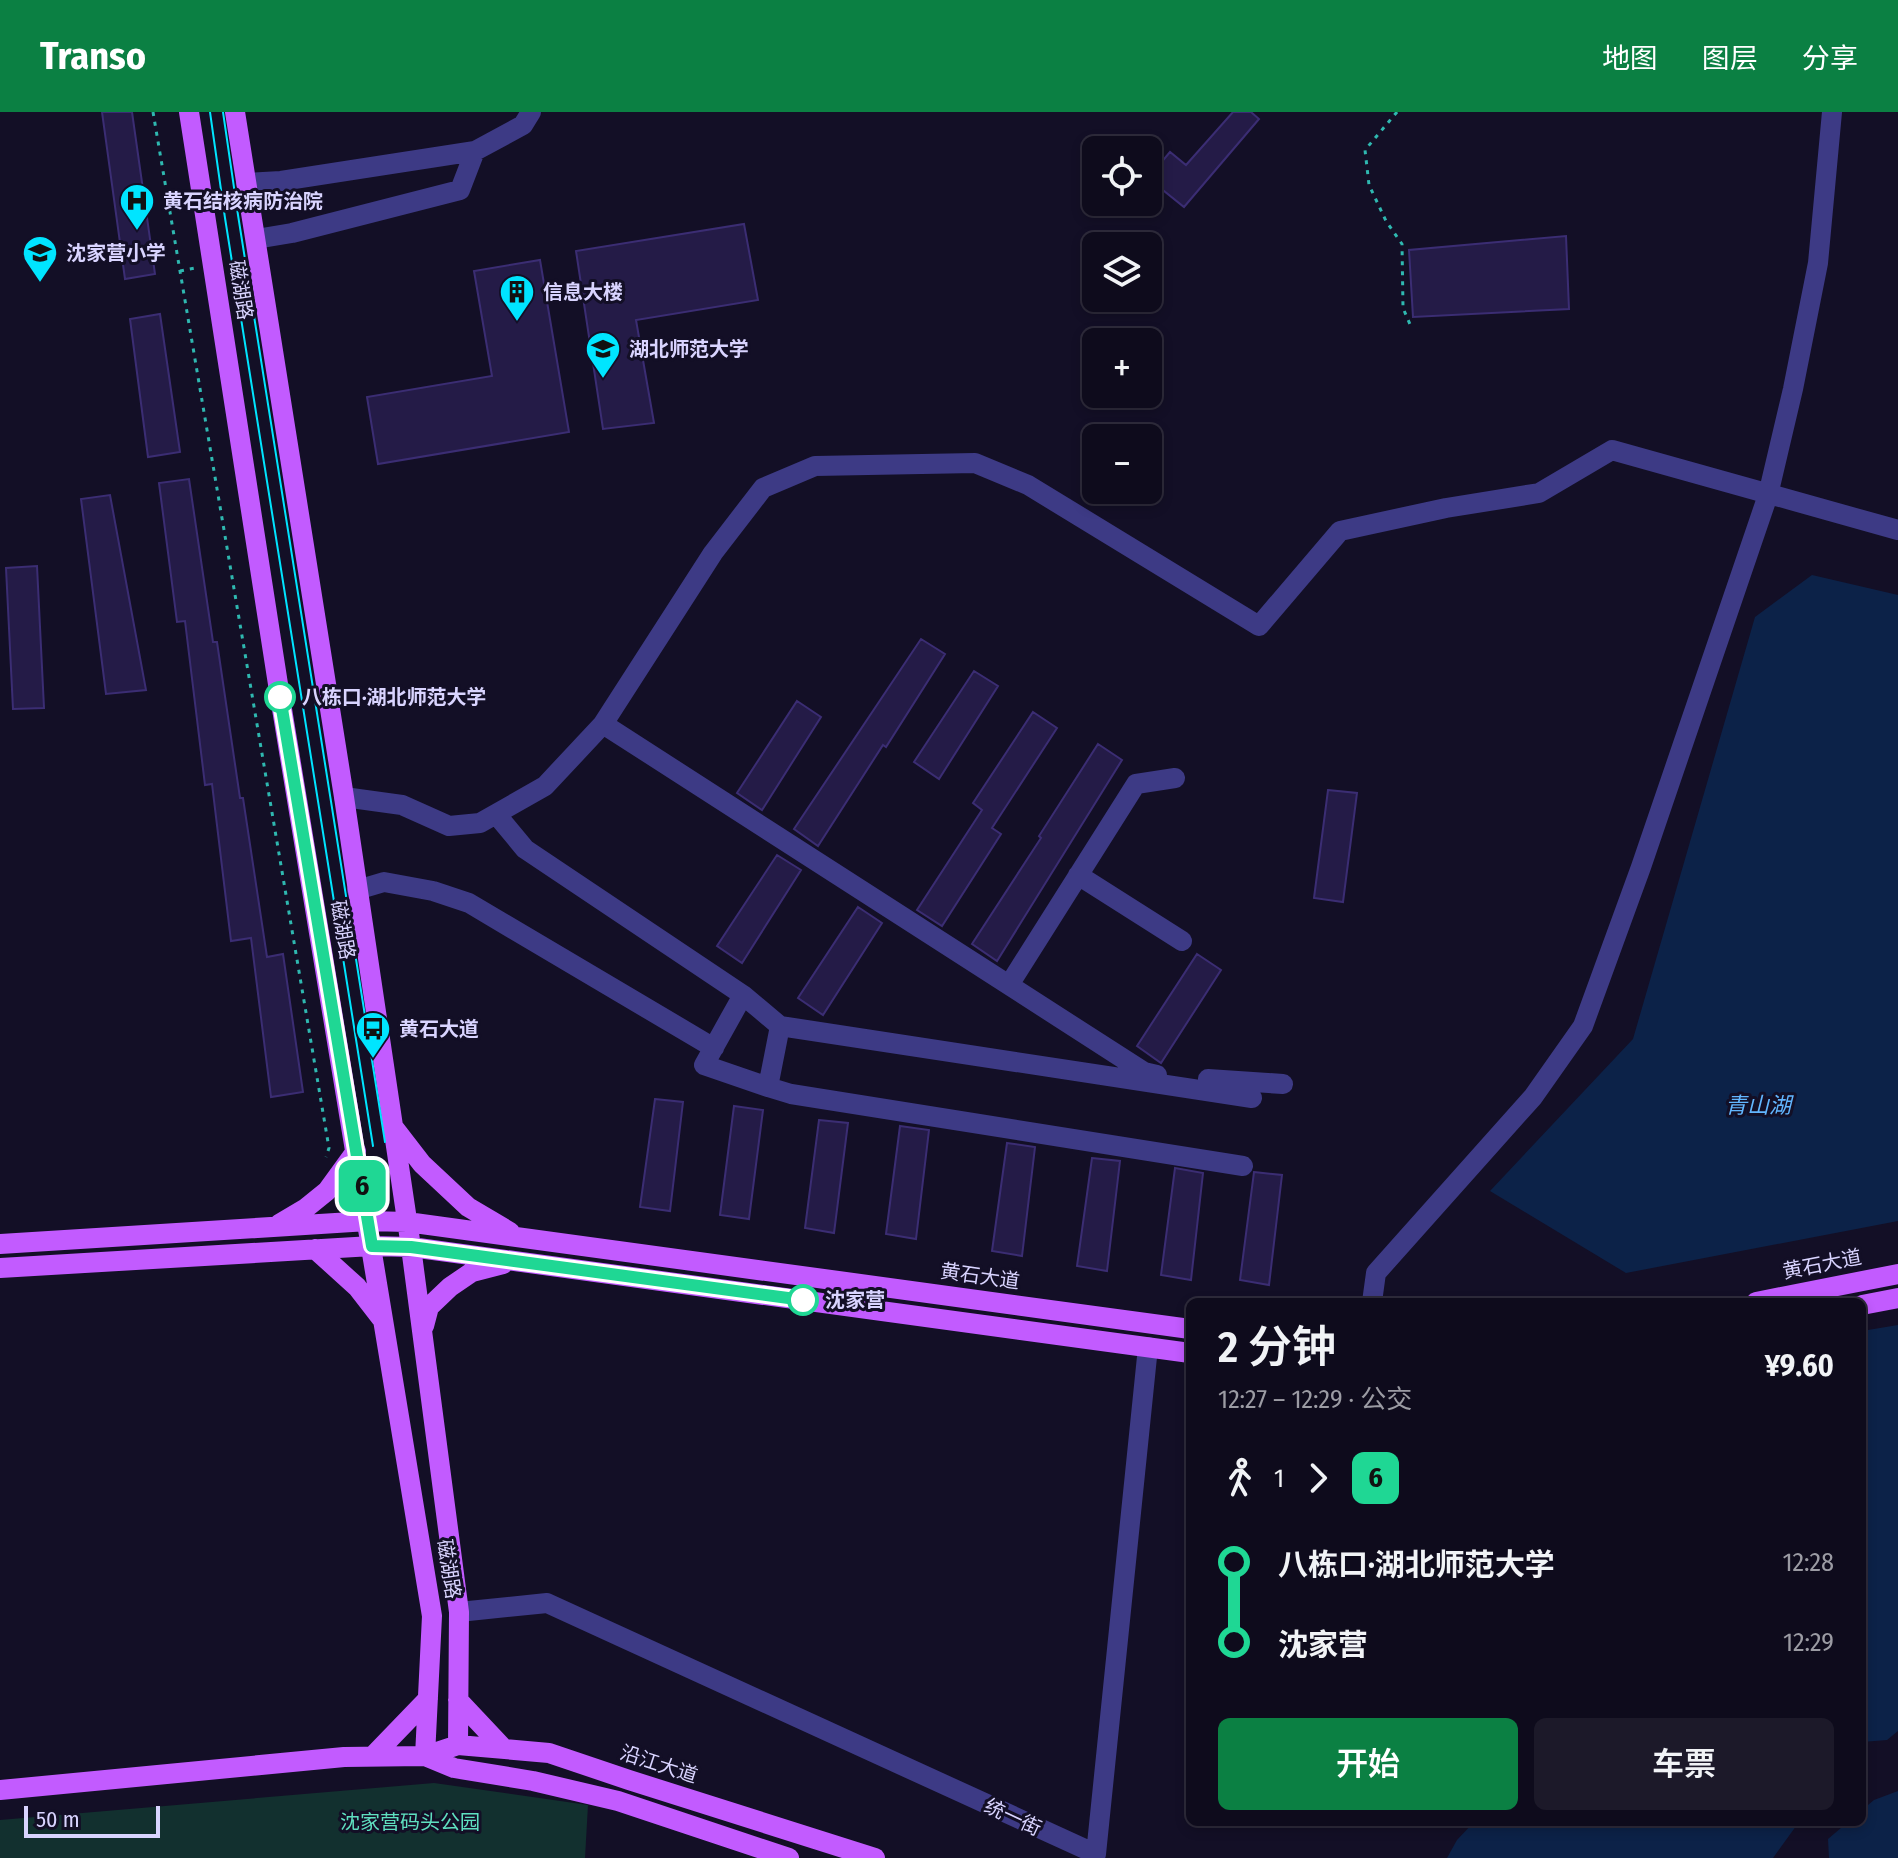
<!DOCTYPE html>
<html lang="zh">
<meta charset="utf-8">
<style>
:root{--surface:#0e0b1c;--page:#1c1929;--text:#f1f3f6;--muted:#9b9ba3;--line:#2e2b3b;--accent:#0b8043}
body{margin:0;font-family:"Fira Sans Condensed","Noto Sans SC",sans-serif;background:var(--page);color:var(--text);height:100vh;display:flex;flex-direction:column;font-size:30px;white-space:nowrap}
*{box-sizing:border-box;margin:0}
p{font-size:26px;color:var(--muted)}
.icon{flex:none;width:44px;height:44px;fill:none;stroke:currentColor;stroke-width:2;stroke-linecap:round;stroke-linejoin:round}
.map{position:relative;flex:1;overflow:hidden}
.drawer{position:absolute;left:1186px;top:1186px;width:680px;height:528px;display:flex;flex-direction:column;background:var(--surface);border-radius:12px;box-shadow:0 4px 12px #0003,0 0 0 2px var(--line)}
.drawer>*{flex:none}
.badge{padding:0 16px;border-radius:12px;font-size:28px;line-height:52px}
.controls{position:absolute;left:1082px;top:24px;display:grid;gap:16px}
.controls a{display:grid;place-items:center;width:80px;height:80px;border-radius:12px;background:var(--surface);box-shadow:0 4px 12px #0003,0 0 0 2px var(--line);font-size:40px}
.scale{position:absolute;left:24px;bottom:20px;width:136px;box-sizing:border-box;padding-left:8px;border:4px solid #d9d4ff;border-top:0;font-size:22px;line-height:28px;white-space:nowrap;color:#d9d4ff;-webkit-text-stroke:6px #130f26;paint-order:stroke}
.map>.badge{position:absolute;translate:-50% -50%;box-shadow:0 0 0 4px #fff}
.legs{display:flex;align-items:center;gap:12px;height:88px;padding:0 32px;font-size:26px}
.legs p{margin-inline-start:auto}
.head{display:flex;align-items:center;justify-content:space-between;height:136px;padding:0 32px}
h1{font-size:44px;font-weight:600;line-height:60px}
.primary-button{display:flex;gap:16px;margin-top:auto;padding:16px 32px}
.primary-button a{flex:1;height:92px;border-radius:12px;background:var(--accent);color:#fff;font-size:32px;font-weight:600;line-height:92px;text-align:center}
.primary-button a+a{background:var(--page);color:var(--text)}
ul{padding:0 32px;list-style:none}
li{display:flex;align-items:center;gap:28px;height:80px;font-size:30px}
li i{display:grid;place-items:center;width:12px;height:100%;margin:0 10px;background:currentColor}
li i::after{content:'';width:20px;height:20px;margin:-10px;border:6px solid;border-radius:50%;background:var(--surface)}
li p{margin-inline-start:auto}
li:first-child i{background:linear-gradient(#0000 50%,currentColor 0)}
li:last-child i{background:linear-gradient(currentColor 50%,#0000 0)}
header{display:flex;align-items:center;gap:48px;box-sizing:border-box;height:112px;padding:0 40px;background:var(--accent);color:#fff}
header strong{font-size:38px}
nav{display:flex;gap:44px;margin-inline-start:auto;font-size:28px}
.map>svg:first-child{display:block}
.green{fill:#12302f}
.water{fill:#0c2248}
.building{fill:#241b47;stroke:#3b2d73;stroke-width:2}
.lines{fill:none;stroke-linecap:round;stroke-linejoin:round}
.path{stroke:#2fb8b0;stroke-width:3;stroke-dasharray:4 6;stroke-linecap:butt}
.minor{stroke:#3d3a85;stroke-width:20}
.major{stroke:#c25bff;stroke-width:20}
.tram{stroke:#00e5ff;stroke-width:2}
.line-1-casing{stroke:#fff;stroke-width:18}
.line-1{stroke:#1fd794;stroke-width:12}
.stop-1-dot{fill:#fff;stroke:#1fd794;stroke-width:4}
.labels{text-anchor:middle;stroke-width:6;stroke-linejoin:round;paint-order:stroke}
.poi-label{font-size:20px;font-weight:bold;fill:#d9d4ff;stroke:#130f26;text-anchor:start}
.street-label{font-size:20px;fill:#d9d4ff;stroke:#130f26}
.stop-label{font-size:20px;font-weight:bold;fill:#d9d4ff;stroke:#130f26;text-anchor:start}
.park-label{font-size:20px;fill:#5fe0c0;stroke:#130f26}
.water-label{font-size:22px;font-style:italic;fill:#62b6ff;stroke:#130f26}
</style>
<header>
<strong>Transo</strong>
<nav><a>地图</a><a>图层</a><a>分享</a></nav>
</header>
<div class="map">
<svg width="1898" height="1746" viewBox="0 0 1898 1746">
<rect width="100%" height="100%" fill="#130f26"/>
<path class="green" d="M434,1671L588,1693L585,1746H0V1708Z"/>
<path class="water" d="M1812,463L1898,483V1109L1626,1161L1490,1079L1633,927L1755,505Z
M1898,1213V1619L1887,1628L1862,1630V1219Z
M1898,1679V1746H1829L1828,1727L1848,1710H1862V1698L1874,1688Z
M1474,1710H1799L1773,1746H1447L1457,1728Z"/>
<path class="building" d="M102,0H132L155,162L125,167Z
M1233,0H1251L1259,7L1184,95L1148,66L1170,40L1186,53Z
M744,112L758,188L636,208L654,311L603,317L576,139Z
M1566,124L1569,197L1413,205L1409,138Z
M540,148L569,320L378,352L367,285L492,264L474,159Z
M160,202L180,340L148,345L130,207Z
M189,367L213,530H217L240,686H243L267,845L283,842L303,980L271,985L251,826L231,829L212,672L205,673L185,509L177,510L159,371Z
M110,383L146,578L106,582L81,387Z
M37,454L44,596L13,597L6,456Z
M921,527L945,542L886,635L883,633L818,734L794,717Z
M974,559L998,574L939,667L914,650Z
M797,589L821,605L762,698L737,681Z
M1033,600L1057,616L992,716L1001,722L942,814L917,798L982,698L973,691Z
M1098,632L1122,648L997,849L972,832L1041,726L1039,724Z
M1328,678L1357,681L1343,790L1314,786Z
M777,743L801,758L742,851L717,834Z
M858,795L882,811L823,903L798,886Z
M1197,842L1221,858L1161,951L1137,934Z
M655,987L683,990L670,1099L640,1095Z
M734,994L763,998L749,1107L720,1103Z
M819,1008L848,1011L834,1121L805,1116Z
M900,1014L929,1018L916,1127L886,1122Z
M1007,1031L1035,1035L1022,1144L992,1139Z
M1092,1046L1120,1049L1107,1159L1077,1154Z
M1175,1056L1203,1061L1191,1168L1161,1163Z
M1254,1060L1282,1063L1269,1173L1240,1168Z"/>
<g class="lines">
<path class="path" d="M153,0L329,1036L326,1045
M1397,0L1365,38L1369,73L1386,109L1402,132L1403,196L1412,217
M180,159L195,156"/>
<path class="minor" d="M246,71L281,69L475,39L523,13L531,0
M256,127L292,121L460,78L475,39
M603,612L1144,960L1157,963
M344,685L402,693L449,714L480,711L545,674L603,612L713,441L763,376L815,354L975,351L1028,373L1259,514L1340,419L1446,396L1539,381L1612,338L1898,418
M496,702L525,737L743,883L780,914L1252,986
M1078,763L1182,829
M357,778L384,770L433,779L469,791L714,936
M1009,873L1136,672L1175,666
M743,883L704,953L768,975L780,914
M1208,967L1283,972
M768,975L791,982L1243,1054
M1372,1190L1376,1161L1533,985L1583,914L1641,755L1768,383L1793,277L1818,151L1832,0
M459,1500L547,1491L1096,1742L1148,1235"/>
<path class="major" d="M189,0L280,585L432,1504L425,1644
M235,0L344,685L411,1135L459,1500L458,1633
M395,1017L422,1052L468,1095L510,1120
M279,1112L306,1096L327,1079L356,1039
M0,1132L368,1109L407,1110L1190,1217
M315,1137L357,1175L381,1206
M0,1156L372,1134L411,1135L1190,1241
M1756,1190L1898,1162
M1862,1193L1898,1186
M424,1214L429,1195L450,1175L472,1160L503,1152
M458,1588L504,1637
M373,1644L428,1587
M425,1644L454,1656L533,1669L618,1689L789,1746
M0,1678L344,1645L425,1644L458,1633L549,1641L629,1668L875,1746"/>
<path class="tram" d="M210,0L225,106L373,1034
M223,0L238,103L385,1030"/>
</g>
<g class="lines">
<defs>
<path id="line-1" d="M280,585L372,1134L411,1135L803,1188"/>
</defs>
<use href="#line-1" class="line-1-casing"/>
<use href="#line-1" class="line-1"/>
</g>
<defs>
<symbol id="hospital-pin" viewBox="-11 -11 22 30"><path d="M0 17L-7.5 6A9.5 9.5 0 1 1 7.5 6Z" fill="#00e5ff" stroke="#130f26"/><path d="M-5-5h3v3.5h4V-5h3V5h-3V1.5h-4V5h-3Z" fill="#111"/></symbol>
<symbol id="school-pin" viewBox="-11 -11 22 30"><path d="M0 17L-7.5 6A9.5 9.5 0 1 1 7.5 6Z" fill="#00e5ff" stroke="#130f26"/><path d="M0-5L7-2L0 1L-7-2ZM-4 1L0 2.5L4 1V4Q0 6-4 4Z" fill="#111"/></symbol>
<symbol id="building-pin" viewBox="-11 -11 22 30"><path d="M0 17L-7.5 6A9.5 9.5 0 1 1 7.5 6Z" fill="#00e5ff" stroke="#130f26"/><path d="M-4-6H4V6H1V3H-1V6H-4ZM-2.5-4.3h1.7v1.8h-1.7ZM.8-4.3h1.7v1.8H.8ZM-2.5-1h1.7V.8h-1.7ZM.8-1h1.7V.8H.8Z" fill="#111"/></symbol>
<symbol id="university-pin" viewBox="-11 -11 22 30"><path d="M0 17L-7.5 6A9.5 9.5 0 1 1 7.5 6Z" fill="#00e5ff" stroke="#130f26"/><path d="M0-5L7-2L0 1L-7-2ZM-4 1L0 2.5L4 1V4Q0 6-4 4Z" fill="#111"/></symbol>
<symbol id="bus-pin" viewBox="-11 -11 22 30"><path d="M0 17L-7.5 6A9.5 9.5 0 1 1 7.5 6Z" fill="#00e5ff" stroke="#130f26"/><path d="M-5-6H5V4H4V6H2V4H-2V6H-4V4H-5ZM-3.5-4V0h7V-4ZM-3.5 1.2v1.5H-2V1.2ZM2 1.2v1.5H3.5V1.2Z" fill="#111"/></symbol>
</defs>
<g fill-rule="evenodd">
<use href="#hospital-pin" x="117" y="69" width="40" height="54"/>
<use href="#school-pin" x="20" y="121" width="40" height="54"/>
<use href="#building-pin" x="497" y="160" width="40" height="54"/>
<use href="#university-pin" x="583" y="217" width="40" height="54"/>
<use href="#bus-pin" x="353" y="897" width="40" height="54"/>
</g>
<g class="stop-1-dot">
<circle cx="280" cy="585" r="14"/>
<circle cx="803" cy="1188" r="14"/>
</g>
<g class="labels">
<g class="poi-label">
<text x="163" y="96">黄石结核病防治院</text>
<text x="66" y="148">沈家营小学</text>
<text x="543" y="187">信息大楼</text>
<text x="629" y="244">湖北师范大学</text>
<text x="399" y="924">黄石大道</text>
</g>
<g class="street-label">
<text transform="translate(241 178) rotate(81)" y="7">磁湖路</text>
<text transform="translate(343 818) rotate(80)" y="7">磁湖路</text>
<text transform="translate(1822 1152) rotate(-11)" y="7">黄石大道</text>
<text transform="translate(980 1164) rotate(8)" y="7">黄石大道</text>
<text transform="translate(449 1457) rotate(81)" y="7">磁湖路</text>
<text transform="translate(659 1652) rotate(18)" y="7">沿江大道</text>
<text transform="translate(1013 1705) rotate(25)" y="7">统一街</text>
</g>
<g class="stop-label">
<text x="302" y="592">八栋口·湖北师范大学</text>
<text x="825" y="1195">沈家营</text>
</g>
<g class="park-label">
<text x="410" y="1717">沈家营码头公园</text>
</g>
<g class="water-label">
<text x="1758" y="1001">青山湖</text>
</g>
</g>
</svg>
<div class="controls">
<a><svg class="icon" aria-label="locate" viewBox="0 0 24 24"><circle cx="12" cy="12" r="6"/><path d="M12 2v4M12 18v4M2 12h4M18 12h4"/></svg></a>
<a><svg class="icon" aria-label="layers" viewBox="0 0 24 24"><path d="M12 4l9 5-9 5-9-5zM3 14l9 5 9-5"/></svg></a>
<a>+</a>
<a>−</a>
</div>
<div class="scale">50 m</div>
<b class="badge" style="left:362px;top:1074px;background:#1fd794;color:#111">6</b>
<section class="drawer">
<div class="head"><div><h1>2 分钟</h1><p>12:27 – 12:29 · 公交</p></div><b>¥9.60</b></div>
<div class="legs"><svg class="icon" aria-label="walk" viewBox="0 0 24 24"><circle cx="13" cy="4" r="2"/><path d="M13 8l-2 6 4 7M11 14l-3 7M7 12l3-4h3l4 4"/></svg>1<svg class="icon" aria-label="forward" viewBox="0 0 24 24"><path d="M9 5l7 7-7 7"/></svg><b class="badge" style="background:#1fd794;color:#111">6</b></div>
<ul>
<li><i style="color:#1fd794"></i><b>八栋口·湖北师范大学</b><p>12:28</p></li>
<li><i style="color:#1fd794"></i><b>沈家营</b><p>12:29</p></li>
</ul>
<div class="primary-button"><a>开始</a><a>车票</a></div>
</section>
</div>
